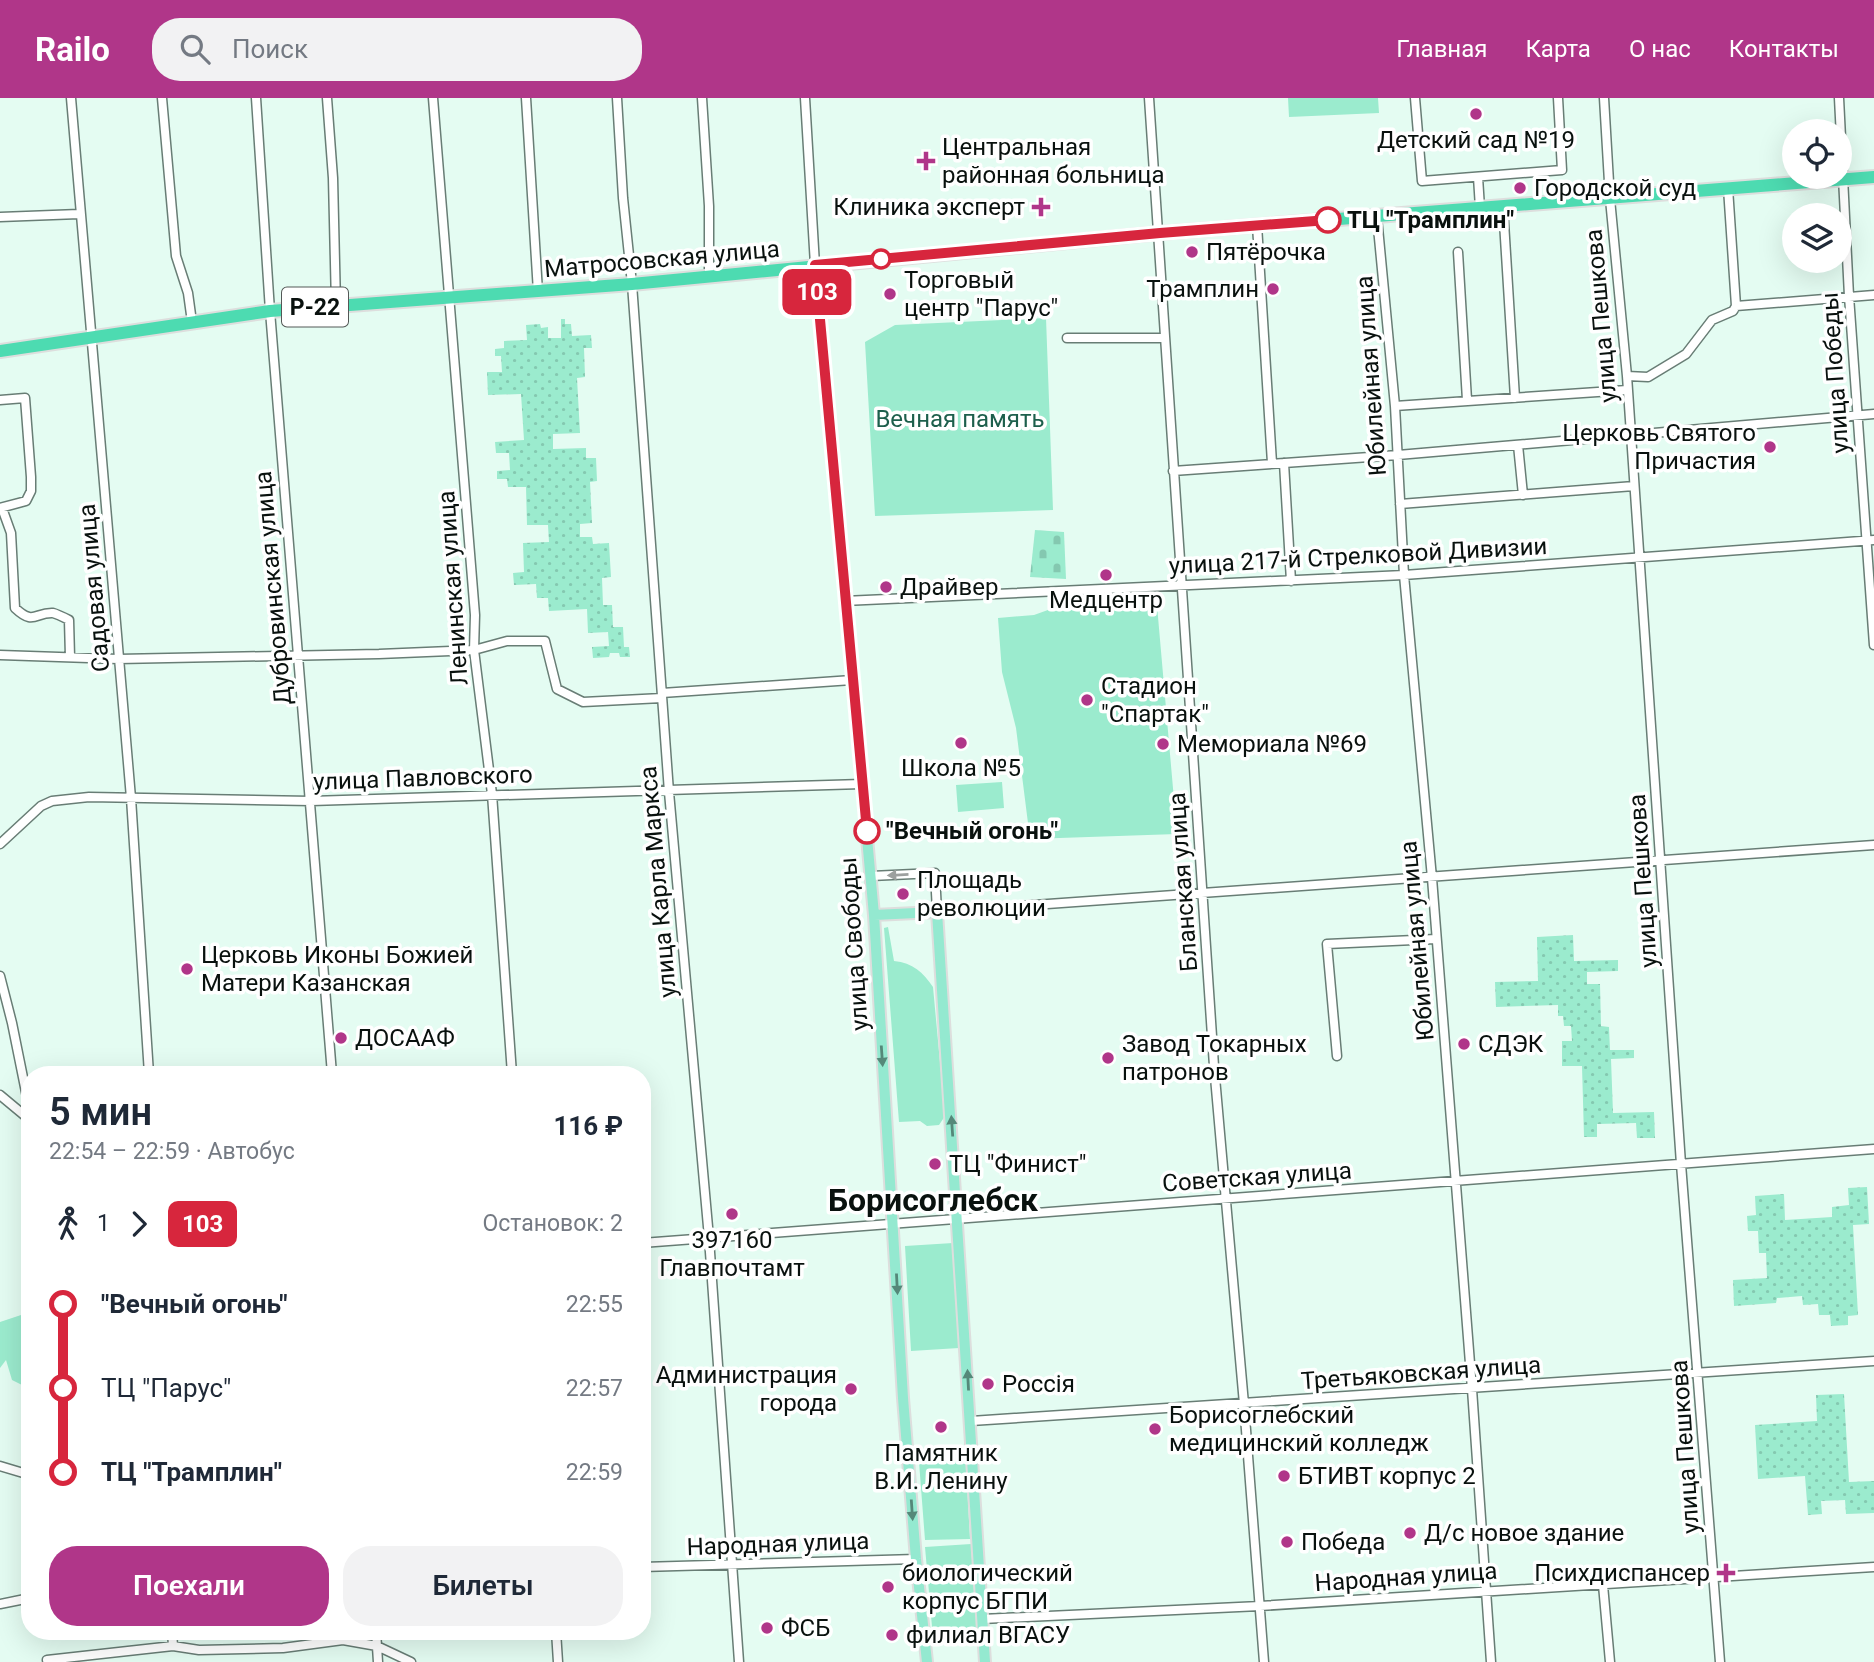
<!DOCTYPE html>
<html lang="ru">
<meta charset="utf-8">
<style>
:root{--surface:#fff;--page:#f2f2f3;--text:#1f2937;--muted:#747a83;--accent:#b03689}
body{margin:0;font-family:Roboto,sans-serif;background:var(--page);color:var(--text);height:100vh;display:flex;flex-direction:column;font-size:26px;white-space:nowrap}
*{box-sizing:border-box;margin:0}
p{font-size:23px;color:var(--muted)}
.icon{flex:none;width:38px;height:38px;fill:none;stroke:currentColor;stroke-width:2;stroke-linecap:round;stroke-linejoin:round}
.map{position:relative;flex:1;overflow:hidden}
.sheet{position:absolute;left:21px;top:968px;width:630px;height:574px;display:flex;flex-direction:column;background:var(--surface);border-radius:28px;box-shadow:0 7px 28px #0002}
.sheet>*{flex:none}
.badge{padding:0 14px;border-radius:10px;font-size:24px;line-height:46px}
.fabs{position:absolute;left:1782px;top:21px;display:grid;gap:14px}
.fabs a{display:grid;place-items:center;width:70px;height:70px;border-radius:50%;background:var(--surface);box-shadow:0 7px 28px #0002;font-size:35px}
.map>.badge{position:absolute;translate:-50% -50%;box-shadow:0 0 0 4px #fff}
.legs{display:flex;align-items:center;gap:10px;height:77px;padding:0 28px;font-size:23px}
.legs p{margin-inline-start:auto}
.overview{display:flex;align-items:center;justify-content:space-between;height:119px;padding:0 28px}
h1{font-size:38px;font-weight:600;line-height:52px}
.primary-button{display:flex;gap:14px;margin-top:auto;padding:14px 28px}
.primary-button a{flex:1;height:80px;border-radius:28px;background:var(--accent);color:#fff;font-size:28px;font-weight:600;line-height:80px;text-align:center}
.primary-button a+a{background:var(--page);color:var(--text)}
ul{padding:0 28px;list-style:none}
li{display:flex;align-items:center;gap:24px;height:84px;font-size:26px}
li i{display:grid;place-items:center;width:10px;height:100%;margin:0 9px;background:currentColor}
li i::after{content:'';width:18px;height:18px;margin:-9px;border:5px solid;border-radius:50%;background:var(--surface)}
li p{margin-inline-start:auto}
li:first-child i{background:linear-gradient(#0000 50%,currentColor 0)}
li:last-child i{background:linear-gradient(currentColor 50%,#0000 0)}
header{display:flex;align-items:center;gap:42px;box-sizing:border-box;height:98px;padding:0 35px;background:var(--accent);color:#fff}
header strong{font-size:33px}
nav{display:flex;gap:38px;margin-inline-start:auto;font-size:24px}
.search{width:490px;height:63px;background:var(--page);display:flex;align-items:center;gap:18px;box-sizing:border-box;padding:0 24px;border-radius:28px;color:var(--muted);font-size:26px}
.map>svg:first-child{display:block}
.grass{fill:url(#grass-dots)}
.cemetery{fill:url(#cemetery-stones)}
.park{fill:#9bebce}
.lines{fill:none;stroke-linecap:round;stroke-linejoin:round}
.minor-casing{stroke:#687d75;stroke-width:11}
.major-casing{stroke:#dddedd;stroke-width:14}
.highway-casing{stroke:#dddedd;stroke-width:16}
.minor{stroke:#fff;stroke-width:8}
.major{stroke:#94e9d0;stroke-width:10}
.highway{stroke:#4ddbb1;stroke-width:12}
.oneway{fill:#9da09f}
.oneway2{fill:#558879}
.line-1-casing{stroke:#fff;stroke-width:16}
.line-1{stroke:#d7263d;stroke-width:10}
.poi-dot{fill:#b03689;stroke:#fff;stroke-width:2.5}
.stop-1-dot{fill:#fff;stroke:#d7263d;stroke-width:3.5}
.labels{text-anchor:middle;stroke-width:7;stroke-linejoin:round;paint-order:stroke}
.shield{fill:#fff;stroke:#535856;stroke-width:2}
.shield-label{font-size:23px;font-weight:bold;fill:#09110e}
.poi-label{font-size:24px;fill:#09110e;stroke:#fff;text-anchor:start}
.stop-label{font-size:24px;font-weight:bold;fill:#09110e;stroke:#fff;text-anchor:start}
.street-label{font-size:24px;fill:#09110e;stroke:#fff}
.park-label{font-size:24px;fill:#1d5f4c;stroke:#fff}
.district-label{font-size:32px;font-weight:bold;fill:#09110e;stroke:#fff}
</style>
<header>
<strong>Railo</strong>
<div class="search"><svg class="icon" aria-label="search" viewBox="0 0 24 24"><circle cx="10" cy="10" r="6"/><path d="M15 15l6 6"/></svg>Поиск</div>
<nav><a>Главная</a><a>Карта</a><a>О нас</a><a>Контакты</a></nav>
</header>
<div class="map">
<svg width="1874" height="1564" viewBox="0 0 1874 1564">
<defs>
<pattern id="grass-dots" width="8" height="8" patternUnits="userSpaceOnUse" patternTransform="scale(1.75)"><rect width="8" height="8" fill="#9bebce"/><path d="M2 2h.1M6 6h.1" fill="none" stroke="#84c8b0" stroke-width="1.8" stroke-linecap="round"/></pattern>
<pattern id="cemetery-stones" width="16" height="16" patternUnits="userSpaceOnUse" patternTransform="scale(1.75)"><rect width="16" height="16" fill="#9bebce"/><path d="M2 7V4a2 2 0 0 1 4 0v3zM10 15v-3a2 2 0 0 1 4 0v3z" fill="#84c8b0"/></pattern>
</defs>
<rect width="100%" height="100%" fill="#e4fcf2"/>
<path class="grass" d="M561,221H565V226H571L572,238L591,237L592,250H584L585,279L577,280L580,335L553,336V351L586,350V360H596L597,383L590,384L592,425L580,426V439H592L593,446L609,445L611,479L602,480L603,507H612L613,529H623L624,549H629L630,559H620L619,555H610L609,559L593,560L592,549L609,548L608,534L588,535L587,511L549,513L548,500H537L536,486L514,487L513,475L524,474L523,445L549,444L548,427H527L526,389H508L507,381H497V373L510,372L509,355H496L495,344L524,342L521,296L488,297L487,274H502L501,258H495V251L504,250V243L527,242L526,227L540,226L541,230L548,229V240H561Z
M1573,837L1574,863L1618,862V873L1587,874V886H1600L1601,928L1609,929L1610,952H1634V960L1611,961L1613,1015L1654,1014L1655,1040H1637L1636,1025L1597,1026V1039H1584L1582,968H1562V943H1572L1571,928H1564L1563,918H1558V907L1496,909L1495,884L1538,883L1537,839Z
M1867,1089L1869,1126L1853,1127L1858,1217L1848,1218V1227L1831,1228L1830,1217H1819L1818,1206L1803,1207L1802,1198L1777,1200L1776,1205L1734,1208L1733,1182L1767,1180L1766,1155H1759L1758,1133H1748L1747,1118L1756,1117L1755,1098L1784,1096L1785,1122L1832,1119V1109L1849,1107L1848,1090Z
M1844,1296L1849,1384L1874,1383V1415L1846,1416L1845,1402L1821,1403L1822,1416L1808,1417L1805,1378L1758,1381L1755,1327L1817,1323L1816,1297Z"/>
<path class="cemetery" d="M1035,432L1064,434L1066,481L1030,479Z"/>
<path class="park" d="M1288,0H1378L1379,15L1289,19Z
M1046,220L1053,412L875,418L865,244L895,227Z
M1156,496L1177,736L1030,741L1016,630L1002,574L998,520L1034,517L1073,503Z
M1002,684L1004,710L958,714L956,687Z
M888,829L894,863C913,865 923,874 933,889L945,1018L939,1027L927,1028L920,1023L899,1024L884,830Z
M953,1145L959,1250L911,1253L905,1148Z
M30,1214V1291L12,1282L6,1262L0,1270V1224Z
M965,1350L970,1441L925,1442L918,1351Z
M971,1446L977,1537L933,1540L925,1449Z"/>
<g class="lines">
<defs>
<path id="minor" d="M71,0L131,700L149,976
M162,0L176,158L188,195L192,224
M256,0L270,213L332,976
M327,0L333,80L336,207
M433,0L475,517L474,552L492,696L512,976
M526,0L538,194
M617,0L623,100L632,186L669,694L709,1140L739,1564
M702,0L709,108V178
M805,0L815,167
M1149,0L1214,968L1244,1306L1264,1564
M1415,0L1422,83L1562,72L1558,0
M1604,0L1610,101L1627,278L1681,1066L1720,1564
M1839,0L1849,198L1874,547
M1478,79L1480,110
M1728,90L1736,208L1874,197
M1503,108L1515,300
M0,119L79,116
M1377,119L1395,308L1404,477L1432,780L1472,1291L1491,1564
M1257,127L1272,365
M1458,154L1467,302
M1067,240H1165
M1627,278L1648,279L1686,256L1712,222L1733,213L1736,208
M0,302L25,300L31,379V393L26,403L0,410
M1395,308L1627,292
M1518,347L1523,397
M1284,365L1291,483
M1173,373L1398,357L1874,316
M1400,406L1634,388
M2,410L11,435L15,510C34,528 35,514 53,515C57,516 65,520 69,522L70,559
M844,503L1404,477L1874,442
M0,557L118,561L379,556L474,552L507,543H545L557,591L583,604L662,600
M662,595L852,582
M0,746L41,708L52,703L89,699L311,703L862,686
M871,778L935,775L937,814L1874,747
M0,878L12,925L30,1014
M1337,958L1327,846L1436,841
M0,997L30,1022
M642,1145L1874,1051
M971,1323L1874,1263
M0,1368L30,1377
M642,1469L916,1461
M1603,1487L1610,1564
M0,1506L30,1500
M982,1521L1260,1508L1874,1469
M172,1533L173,1548
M376,1533L378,1564
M556,1533L558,1564
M47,1562L173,1548L199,1552L283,1550L343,1542L377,1548L411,1564"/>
<path id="major" d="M815,167L874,817L903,1300L916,1461L927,1564
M874,817L937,814L985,1564"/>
<path id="highway" d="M0,253L270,213L632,186L1160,135L1874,79"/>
</defs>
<use href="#minor" class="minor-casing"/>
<use href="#major" class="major-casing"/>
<use href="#highway" class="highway-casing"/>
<use href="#minor" class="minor"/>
<use href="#major" class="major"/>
<use href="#highway" class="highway"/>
</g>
<defs><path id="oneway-solid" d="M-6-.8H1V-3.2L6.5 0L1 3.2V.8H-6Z" transform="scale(1.75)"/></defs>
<use class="oneway" href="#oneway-solid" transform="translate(898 777) rotate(177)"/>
<g class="oneway2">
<use href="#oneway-solid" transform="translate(882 958) rotate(86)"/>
<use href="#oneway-solid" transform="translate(952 1028) rotate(-94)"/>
<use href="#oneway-solid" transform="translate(897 1186) rotate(87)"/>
<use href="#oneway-solid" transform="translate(968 1282) rotate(-93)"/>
<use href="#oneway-solid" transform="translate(912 1412) rotate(86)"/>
</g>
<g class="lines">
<defs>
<path id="line-1" d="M867,733L815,167L1160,135L1328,122"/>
</defs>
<use href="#line-1" class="line-1-casing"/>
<use href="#line-1" class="line-1"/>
</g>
<g class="poi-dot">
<circle cx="1476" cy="16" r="7"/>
<path d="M922.5 52.5h7v7h7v7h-7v7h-7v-7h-7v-7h7z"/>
<circle cx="1520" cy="90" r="7"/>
<path d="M1037.5 98.5h7v7h7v7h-7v7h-7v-7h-7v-7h7z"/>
<circle cx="1192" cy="154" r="7"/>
<circle cx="1273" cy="191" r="7"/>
<circle cx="890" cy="196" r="7"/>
<circle cx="1770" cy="349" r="7"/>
<circle cx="1106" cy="477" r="7"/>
<circle cx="886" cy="489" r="7"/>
<circle cx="1087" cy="602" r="7"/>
<circle cx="961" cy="645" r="7"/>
<circle cx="1163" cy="646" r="7"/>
<circle cx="903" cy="796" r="7"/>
<circle cx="187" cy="871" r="7"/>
<circle cx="341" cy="940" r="7"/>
<circle cx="1464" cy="946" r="7"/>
<circle cx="1108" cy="960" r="7"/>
<circle cx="935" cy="1066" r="7"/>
<circle cx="732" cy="1116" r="7"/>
<circle cx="988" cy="1286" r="7"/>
<circle cx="851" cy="1291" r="7"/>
<circle cx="941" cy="1329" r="7"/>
<circle cx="1155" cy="1331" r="7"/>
<circle cx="1284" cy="1378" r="7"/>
<circle cx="1410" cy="1435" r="7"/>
<circle cx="1287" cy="1444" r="7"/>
<path d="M1722.5 1464.5h7v7h7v7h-7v7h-7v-7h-7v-7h7z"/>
<circle cx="888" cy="1489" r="7"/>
<circle cx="767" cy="1530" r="7"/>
<circle cx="892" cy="1537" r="7"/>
</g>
<g class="stop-1-dot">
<circle cx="1328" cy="122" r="12"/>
<circle cx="881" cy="161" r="9"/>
<circle cx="867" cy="733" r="12"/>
</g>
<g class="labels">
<rect class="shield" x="282" y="189.5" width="66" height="39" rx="5"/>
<g class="shield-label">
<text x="315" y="217">Р-22</text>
</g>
<g class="poi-label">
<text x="1476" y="50" text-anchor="middle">Детский сад №19</text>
<text x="942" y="57">Центральная<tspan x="942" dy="28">районная больница</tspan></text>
<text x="1534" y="98">Городской суд</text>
<text x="1025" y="117" text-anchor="end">Клиника эксперт</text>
<text x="1206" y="162">Пятёрочка</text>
<text x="904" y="190">Торговый<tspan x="904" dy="28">центр "Парус"</tspan></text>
<text x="1259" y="199" text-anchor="end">Трамплин</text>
<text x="1756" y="343" text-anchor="end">Церковь Святого<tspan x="1756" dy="28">Причастия</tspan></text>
<text x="900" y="497">Драйвер</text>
<text x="1106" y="510" text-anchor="middle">Медцентр</text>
<text x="1101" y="596">Стадион<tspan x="1101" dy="28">"Спартак"</tspan></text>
<text x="1177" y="654">Мемориала №69</text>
<text x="961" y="678" text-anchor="middle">Школа №5</text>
<text x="917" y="790">Площадь<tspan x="917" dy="28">революции</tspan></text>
<text x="201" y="865">Церковь Иконы Божией<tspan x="201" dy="28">Матери Казанская</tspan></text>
<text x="355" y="948">ДОСААФ</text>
<text x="1122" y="954">Завод Токарных<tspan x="1122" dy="28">патронов</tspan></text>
<text x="1478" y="954">СДЭК</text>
<text x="949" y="1074">ТЦ "Финист"</text>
<text x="732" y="1150" text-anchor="middle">397160<tspan x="732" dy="28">Главпочтамт</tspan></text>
<text x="837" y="1285" text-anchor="end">Администрация<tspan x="837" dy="28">города</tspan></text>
<text x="1002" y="1294">Россiя</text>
<text x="1169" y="1325">Борисоглебский<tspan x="1169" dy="28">медицинский колледж</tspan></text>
<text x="941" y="1363" text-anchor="middle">Памятник<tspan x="941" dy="28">В.И. Ленину</tspan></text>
<text x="1298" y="1386">БТИВТ корпус 2</text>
<text x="1424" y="1443">Д/с новое здание</text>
<text x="1301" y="1452">Победа</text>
<text x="902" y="1483">биологический<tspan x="902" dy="28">корпус БГПИ</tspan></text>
<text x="1710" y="1483" text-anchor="end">Психдиспансер</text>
<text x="781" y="1538">ФСБ</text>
<text x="906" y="1545">филиал ВГАСУ</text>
</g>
<g class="stop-label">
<text x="1347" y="130">ТЦ "Трамплин"</text>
<text x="886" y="741">"Вечный огонь"</text>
</g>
<g class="street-label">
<text transform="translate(662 161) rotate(-5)" y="8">Матросовская улица</text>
<text transform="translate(1601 218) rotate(-95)" y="8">улица Пешкова</text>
<text transform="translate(1835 275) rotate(-94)" y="8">улица Победы</text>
<text transform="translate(1371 278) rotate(-94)" y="8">Юбилейная улица</text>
<text transform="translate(1358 458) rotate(-3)" y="8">улица 217-й Стрелковой Дивизии</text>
<text transform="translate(94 490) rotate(-95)" y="8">Садовая улица</text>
<text transform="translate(273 490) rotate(-95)" y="8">Дубровинская улица</text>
<text transform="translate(453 490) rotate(-94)" y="8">Ленинская улица</text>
<text transform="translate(423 680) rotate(-2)" y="8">улица Павловского</text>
<text transform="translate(1643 783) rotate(-94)" y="8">улица Пешкова</text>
<text transform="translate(658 784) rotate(-95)" y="8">улица Карла Маркса</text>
<text transform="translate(1183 784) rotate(-94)" y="8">Бланская улица</text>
<text transform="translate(1417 843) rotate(-95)" y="8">Юбилейная улица</text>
<text transform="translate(854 846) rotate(-94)" y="8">улица Свободы</text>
<text transform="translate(1257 1079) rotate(-4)" y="8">Советская улица</text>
<text transform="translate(1421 1275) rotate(-4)" y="8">Третьяковская улица</text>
<text transform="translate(1685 1349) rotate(-94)" y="8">улица Пешкова</text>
<text transform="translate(778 1446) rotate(-2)" y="8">Народная улица</text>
<text transform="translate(1406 1479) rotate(-4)" y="8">Народная улица</text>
</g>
<g class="park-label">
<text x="960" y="329">Вечная память</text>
</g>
<g class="district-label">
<text x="933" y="1113">Борисоглебск</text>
</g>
</g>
</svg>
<div class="fabs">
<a><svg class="icon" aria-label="locate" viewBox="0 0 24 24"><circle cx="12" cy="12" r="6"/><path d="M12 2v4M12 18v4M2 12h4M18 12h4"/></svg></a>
<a><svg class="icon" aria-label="layers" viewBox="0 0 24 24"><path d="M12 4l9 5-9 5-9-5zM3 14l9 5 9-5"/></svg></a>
</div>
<b class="badge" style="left:817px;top:194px;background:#d7263d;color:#fff">103</b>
<section class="sheet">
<div class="overview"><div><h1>5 мин</h1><p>22:54 – 22:59 · Автобус</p></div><b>116 ₽</b></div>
<div class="legs"><svg class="icon" aria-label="walk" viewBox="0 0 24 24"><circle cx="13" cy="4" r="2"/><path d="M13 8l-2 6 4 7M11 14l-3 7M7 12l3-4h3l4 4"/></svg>1<svg class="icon" aria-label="forward" viewBox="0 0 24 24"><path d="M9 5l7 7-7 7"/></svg><b class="badge" style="background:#d7263d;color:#fff">103</b><p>Остановок: 2</p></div>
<ul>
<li><i style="color:#d7263d"></i><b>&quot;Вечный огонь&quot;</b><p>22:55</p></li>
<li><i style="color:#d7263d"></i><span>ТЦ &quot;Парус&quot;</span><p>22:57</p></li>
<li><i style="color:#d7263d"></i><b>ТЦ &quot;Трамплин&quot;</b><p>22:59</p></li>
</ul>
<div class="primary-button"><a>Поехали</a><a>Билеты</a></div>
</section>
</div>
